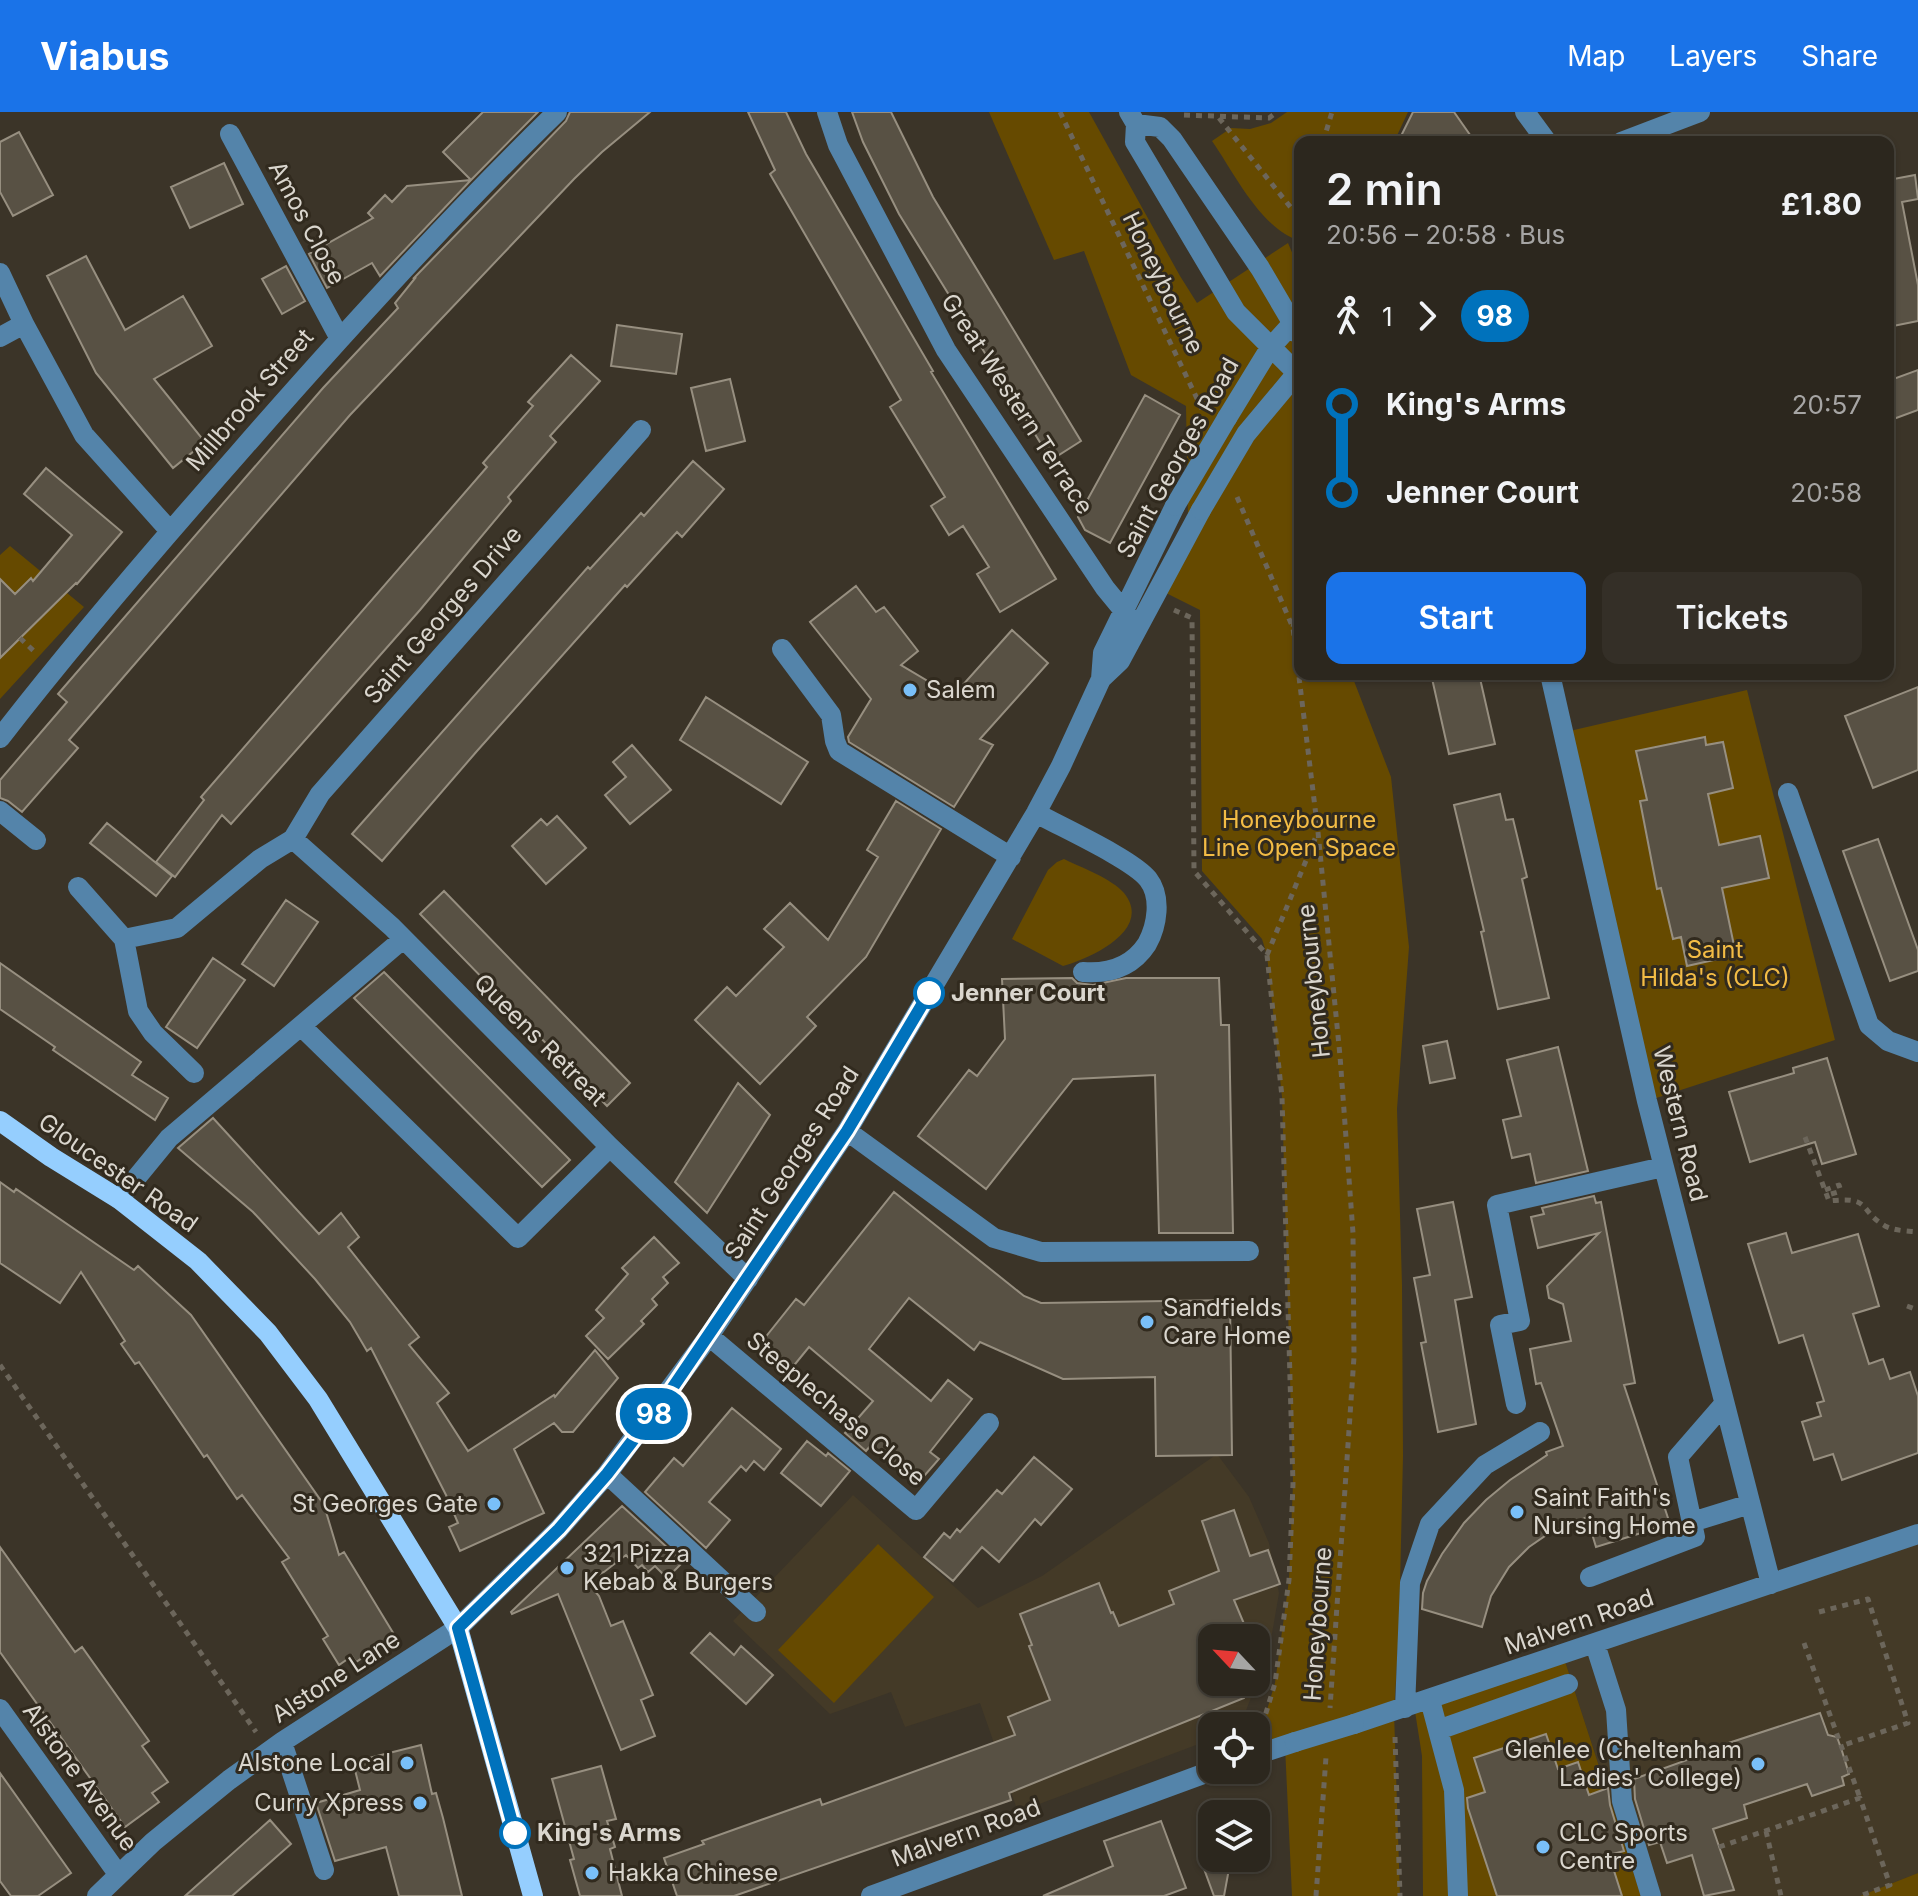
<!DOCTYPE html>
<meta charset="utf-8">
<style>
:root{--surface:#2c271e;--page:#342f27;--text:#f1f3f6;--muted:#a6a5a4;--line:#48443c;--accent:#1a73e8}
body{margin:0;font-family:Inter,sans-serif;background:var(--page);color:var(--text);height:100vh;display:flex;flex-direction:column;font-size:30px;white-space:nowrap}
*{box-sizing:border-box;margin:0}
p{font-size:26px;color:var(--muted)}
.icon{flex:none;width:44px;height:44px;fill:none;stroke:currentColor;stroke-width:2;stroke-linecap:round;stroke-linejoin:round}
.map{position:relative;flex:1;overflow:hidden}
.details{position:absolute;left:1294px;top:24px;width:600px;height:544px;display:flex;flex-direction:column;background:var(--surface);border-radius:16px;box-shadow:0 2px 6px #0004,0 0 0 2px var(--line)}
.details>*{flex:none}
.badge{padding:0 16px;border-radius:26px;font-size:28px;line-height:52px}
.needle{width:52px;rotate:296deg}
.controls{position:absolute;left:1198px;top:1512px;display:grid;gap:16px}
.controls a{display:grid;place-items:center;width:72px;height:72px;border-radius:16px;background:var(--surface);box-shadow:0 2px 6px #0004,0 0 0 2px var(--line);font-size:40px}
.map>.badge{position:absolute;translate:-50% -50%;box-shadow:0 0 0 4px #fff}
.legs{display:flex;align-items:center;gap:12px;height:88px;padding:0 32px;font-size:26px}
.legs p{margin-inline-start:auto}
.headline{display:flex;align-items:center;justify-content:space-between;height:136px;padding:0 32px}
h1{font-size:44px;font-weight:600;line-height:60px}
.cta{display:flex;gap:16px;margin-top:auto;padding:16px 32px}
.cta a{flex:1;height:92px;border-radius:16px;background:var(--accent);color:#fff;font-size:32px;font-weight:600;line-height:92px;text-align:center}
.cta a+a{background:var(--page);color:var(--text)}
ul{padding:0 32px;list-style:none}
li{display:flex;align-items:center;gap:28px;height:88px;font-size:30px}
li i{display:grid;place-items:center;width:12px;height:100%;margin:0 10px;background:currentColor}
li i::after{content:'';width:20px;height:20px;margin:-10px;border:6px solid;border-radius:50%;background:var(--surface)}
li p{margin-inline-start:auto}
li:first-child i{background:linear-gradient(#0000 50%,currentColor 0)}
li:last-child i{background:linear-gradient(currentColor 50%,#0000 0)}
header{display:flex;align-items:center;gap:48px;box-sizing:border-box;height:112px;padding:0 40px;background:var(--accent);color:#fff}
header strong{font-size:38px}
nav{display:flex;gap:44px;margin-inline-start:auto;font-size:28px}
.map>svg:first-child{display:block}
.built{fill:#443a27;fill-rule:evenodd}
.green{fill:#664a00}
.building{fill:#585144;stroke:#978f80;stroke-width:2}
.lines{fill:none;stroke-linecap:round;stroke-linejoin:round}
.path{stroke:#6c665b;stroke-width:5;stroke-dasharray:6 6;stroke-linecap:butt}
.minor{stroke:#5484aa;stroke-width:20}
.major{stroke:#95cefe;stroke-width:20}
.minor-bridge{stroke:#5484aa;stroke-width:20}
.line-1-casing{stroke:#fff;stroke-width:18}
.line-1{stroke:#0072bc;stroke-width:12}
.poi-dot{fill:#79bff8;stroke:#312a1e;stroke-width:3}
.stop-1-dot{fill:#fff;stroke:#0072bc;stroke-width:4}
.labels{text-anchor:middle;stroke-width:6;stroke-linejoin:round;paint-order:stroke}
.street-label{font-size:24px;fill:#dad6ce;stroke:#312a1e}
.poi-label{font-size:24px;fill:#dad6ce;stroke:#312a1e;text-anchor:start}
.park-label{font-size:24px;fill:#f3bc45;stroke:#312a1e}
.stop-label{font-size:24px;font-weight:bold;fill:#dad6ce;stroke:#312a1e;text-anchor:start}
</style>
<header>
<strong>Viabus</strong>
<nav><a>Map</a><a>Layers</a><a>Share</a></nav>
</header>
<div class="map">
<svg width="1918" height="1784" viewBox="0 0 1918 1784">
<rect width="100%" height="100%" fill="#3b3428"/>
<path class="built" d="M1217,1342L1249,1385L1269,1431L1279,1481L1269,1539L1240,1614H1212V1627L1018,1700L980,1591L905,1615L891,1580L830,1602L733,1509L853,1383L978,1496L1042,1464ZM1212,1526H1256V1570H1212Z
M1918,1422V1761L1860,1784H1641L1563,1543Z"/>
<path class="green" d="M989,0H1089L1180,164L1197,191L1288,131L1300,159V562H1354V569L1391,665L1409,835L1397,997L1402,1173L1403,1344L1399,1517L1394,1600L1400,1784H1292L1285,1634L1256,1635L1275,1571L1289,1468L1293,1372L1282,985L1267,843L1262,827L1202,759L1200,498L1154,475L1188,406L1186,294L1131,263L1084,139L1054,148Z
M1287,0H1408L1394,30H1300V129C1260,116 1235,62 1212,29L1231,16L1250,17L1271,11Z
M10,434L84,495L0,587V546L55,491L31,467L15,482L0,467V443Z
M1747,578L1835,928L1647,989L1561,621Z
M1064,747C1082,756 1111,766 1124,781C1154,818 1089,847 1063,854L1012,827L1048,758L1057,750Z
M878,1432L934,1485L834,1591L778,1538Z
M1563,1543L1641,1784H1423L1422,1644L1414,1593Z
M1918,1761V1784H1860Z"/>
<path class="building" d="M483,0H538L471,68L443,40Z
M570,0H650L602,40L574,67L350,303L69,628L78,636L22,700L8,689L0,686V668L67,590L58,582L323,276L398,196L395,191L416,165L413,167L566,9Z
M748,0H786L806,42L933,259L931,260L1056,467L1000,500L977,462L989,455L963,414L949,423L931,394L945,385L890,295L901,288L770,62L775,58Z
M852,0H891L933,85L1081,329L1051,348L899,102L863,30Z
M1413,0H1454L1475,30H1398Z
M19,20L53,83L13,104L0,80V30Z
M224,51L243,92L190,116L171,75Z
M1915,63L1918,87L1902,90L1918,173V209L1888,215V68Z
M471,68L380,164L372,151L327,176L309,142L373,106L368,101L385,83L392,90L407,74Z
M86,144L125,218L183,184L212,234L154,267L205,330L173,356L96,261L47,164Z
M286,154L305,189L282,202L262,167Z
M617,213L682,222L676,262L611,254Z
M571,243L600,269L550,324L556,330L508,385L511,389L420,498L231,712L222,703L175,765L156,750L204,688L201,685L487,355L483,351L533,294L528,290Z
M1918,258V298L1888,309V269Z
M730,267L745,329L706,339L691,276Z
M1145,283L1180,303L1110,431L1085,418L1078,405Z
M693,349L724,377L682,425L677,420L627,475L625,473L477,639L382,749L352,722L588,455L590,457L641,401L644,404Z
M46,356L122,420L77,472L76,471L0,546V467L15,482L31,466L33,469L72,423L24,382Z
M856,474L876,500L884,495L918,539L901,553L953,584L1012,518L1048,551L980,627L993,633L954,695L849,630L848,625L871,587L810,510Z
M1431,562H1479L1495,632L1449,642Z
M1918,575V658L1873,676L1845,604Z
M706,585L808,650L781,692L680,628Z
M1705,625L1706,633L1723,630L1733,676L1708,682L1719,733L1760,724L1769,766L1722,776L1736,843L1687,854L1681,825L1673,827L1661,776L1657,777L1640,689L1647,688L1636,639Z
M632,633L671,678L630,712L605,683L626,665L613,650Z
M1500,682L1506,708L1513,707L1527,765L1522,767L1549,886L1498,897L1481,820L1484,819L1454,693Z
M896,689L941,717L866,845L807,905L816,914L760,972L695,908L727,875L736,884L784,835L764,817L790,791L828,828L878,745L867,738Z
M557,704L586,736L546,772L512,734L541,707L547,713Z
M107,711L172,764L156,784L90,731Z
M1878,727L1918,838V859L1890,869L1843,739Z
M444,779L630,971L607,994L420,802Z
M286,788L318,810L274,874L242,852Z
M213,846L245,868L197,936L166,915Z
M0,851L141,950L132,963L168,986L155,1008L53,938L55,935L0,897Z
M384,860L570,1048L542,1075L354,886Z
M1072,866L1077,871L1093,873L1126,866H1219L1221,913H1229L1233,1121H1159L1155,963L1073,967L986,1077L918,1024L969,958L977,964L1005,927L1002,867Z
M1447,929L1455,966L1430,971L1423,934Z
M1558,935L1588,1059L1536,1071L1530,1042L1512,1046L1503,1008L1521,1004L1507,948Z
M1827,946L1856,1042L1822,1052L1815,1030L1750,1050L1729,980L1794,961L1793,956Z
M738,971L770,1003L707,1101L675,1070Z
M213,1006L319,1122L341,1101L359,1125L348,1135L419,1225L409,1233L449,1281L437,1291L468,1339L554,1283L555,1285L595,1238L618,1266L573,1320H562L554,1311L514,1337L544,1401L460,1439L449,1415L458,1411L446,1383L371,1236L367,1239L350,1210L315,1167L253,1100L178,1036Z
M0,1070L14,1080L16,1077L134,1158L138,1154L191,1203L324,1393L339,1443L344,1440L395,1524L356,1550L352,1544L339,1553L323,1527L328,1524L282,1450L289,1446L242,1383L237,1387L207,1343L204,1345L139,1250L135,1252L121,1232L125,1229L81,1160L60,1191L0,1151Z
M894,1080L1024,1184L1041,1191L1230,1188L1232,1343L1156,1344L1155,1265L1063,1267L980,1230L974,1238L909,1186L869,1237L931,1289L948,1268L972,1287L930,1340L939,1347L918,1371L871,1333L866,1339L845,1321L873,1289L809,1235L787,1262L756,1237L796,1187L804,1193Z
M1594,1084L1596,1091L1601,1090L1635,1271L1624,1273L1670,1412L1596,1435L1587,1405L1548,1422L1529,1435L1509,1455L1491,1484L1482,1515L1422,1497L1423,1481L1427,1469L1442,1442L1464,1411L1486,1388L1510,1368L1547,1343L1546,1340L1563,1334L1541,1271L1536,1272L1530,1237L1571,1229L1563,1192L1549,1186L1547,1174L1599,1121L1538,1136L1531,1105L1544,1102L1542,1096Z
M1453,1090L1472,1185L1455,1188L1476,1312L1438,1320L1421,1231L1426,1230L1414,1166L1430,1163L1417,1097Z
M1786,1121L1792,1141L1858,1122L1879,1194L1853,1202L1869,1252L1883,1247L1890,1267L1910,1260L1918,1284V1341L1842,1368L1833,1342L1814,1348L1802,1310L1821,1304L1817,1291L1824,1289L1803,1223L1779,1231L1748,1132Z
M654,1125L679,1151L663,1165L668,1171L652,1187L657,1193L641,1209L644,1212L608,1247L586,1224L604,1206L596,1198L628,1162L622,1156Z
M732,1296L781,1337L764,1358L754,1349L746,1359L741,1354L709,1390L730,1408L706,1436L645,1380L674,1346L683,1354Z
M807,1329L826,1344L828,1341L850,1359L821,1394L781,1361Z
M1034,1345L1072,1377L1041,1413L1035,1407L999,1450L982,1435L953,1469L924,1445L944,1421L950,1426L957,1417L960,1420L997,1378L1002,1382Z
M622,1394L683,1450L667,1466L655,1454L648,1460L642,1453L638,1456L626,1443L604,1460L591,1466L593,1469L589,1472L599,1484L611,1514L623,1509L653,1583L641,1588L655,1624L621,1638L558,1482L512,1502L511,1500Z
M1234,1398L1250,1444L1268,1438L1280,1472L1234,1488L1250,1526H1212V1570H1249L1244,1586L1009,1681L1011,1688L734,1784H677L664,1746L704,1732L702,1729L820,1687L822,1693L1015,1623L1008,1605L1050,1588L1029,1534L1032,1533L1020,1502L1099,1471L1111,1501L1113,1500L1119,1514L1174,1492L1169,1479L1219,1459L1202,1409Z
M0,1435L75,1540L82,1535L149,1629L142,1634L168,1670L152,1681L159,1690L125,1715L0,1540Z
M710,1521L734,1543L741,1534L773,1563L746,1592L691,1541Z
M1820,1601L1828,1623L1837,1625L1842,1639L1849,1662L1842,1665L1844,1673L1812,1684L1807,1672L1744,1693L1747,1706L1713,1717L1734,1778L1704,1784L1692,1743L1667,1751L1660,1730L1649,1733L1635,1687L1634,1667L1690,1647L1689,1644Z
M1546,1622L1558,1657L1578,1650L1589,1683L1608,1676L1610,1693L1624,1739L1609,1743L1622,1784H1497L1468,1696L1467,1686L1485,1680L1474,1646Z
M421,1633L432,1682L436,1681L443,1706L462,1784H399L386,1735L335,1749L316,1691L360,1678L353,1650Z
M601,1654L616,1707L607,1709L615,1735L610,1737L622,1784H580L570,1748L574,1747L552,1667Z
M0,1661L71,1761L38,1784H11L0,1769Z
M270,1708L291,1732L232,1784H185Z
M1161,1709L1186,1776L1164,1784H1043L1113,1754L1104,1729Z
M1200,1746H1231L1224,1784H1214Z"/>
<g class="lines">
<path class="path" d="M1060,0L1202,297
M1184,3L1269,6L1277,0
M1219,6L1300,107
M1323,30L1332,0
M1237,385L1293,516L1318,720L1340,944L1353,1121L1354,1245L1330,1596
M1174,498L1192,506L1194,759L1267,843L1282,985L1293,1372L1289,1468L1275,1571L1262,1614
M1293,515L1300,486
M20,526L37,542
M1267,843L1317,722
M1805,1025L1829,1089C1872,1084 1858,1098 1885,1114C1895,1119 1908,1119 1918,1120
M1825,1078L1839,1073L1841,1079
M1831,1082L1841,1079
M1907,1194L1918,1198
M0,1253L256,1620
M1819,1500L1868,1487L1908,1611L1841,1634
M1804,1531L1860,1686
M1395,1625L1400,1784
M1766,1719L1781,1784
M1719,1735L1860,1686L1890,1773L1860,1784
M1316,1784L1326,1645"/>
<path class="minor" d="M827,0L838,33L946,238L1105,476L1137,515
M1129,0L1136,12L1135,30L1236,200L1297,261L1300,257
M1525,0L1547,30
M1136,12L1160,15L1172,27L1260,156L1300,224
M230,22L339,225
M1621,30L1700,0
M0,161L24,212L84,323L170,419
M0,225L24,212
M1227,306L1270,236L1300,203
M782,537L831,603L835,629L839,639L1011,745
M1550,562L1647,989L1771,1472
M1101,567L1103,541L1175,394
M0,626C76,528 156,435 238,342C341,224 445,109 557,0
M1788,681L1869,913L1888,929L1918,940
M0,699L36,728
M1036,701C1061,715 1132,747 1148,767C1162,785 1157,814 1147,832C1132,855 1109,862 1083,860
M293,727L392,815L610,1035L748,1167
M78,775L124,827
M301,914L518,1126L610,1035
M194,961L153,921L138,899L124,827L177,816L260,747L293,727L320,682L641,318
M847,1019L994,1126L1041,1140L1249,1139
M119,1087L169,1026L403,827
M709,1224L916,1398L989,1311
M1516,1292L1500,1213L1520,1209L1497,1093L1663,1055
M607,1362L756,1500
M1692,1410L1750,1392
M1590,1465L1695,1425L1678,1345L1724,1292
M1595,1532L1616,1598L1622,1689L1651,1784
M1430,1588L1454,1678L1458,1784
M1405,1596L1410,1471L1430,1412L1485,1353L1540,1320
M0,1597L118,1762
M1354,1612L1918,1422
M1438,1618L1568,1572
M282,1630L324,1758
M1256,1643L1295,1630
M97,1784L153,1730L229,1668L282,1630L458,1516L559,1417L607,1362L709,1224L847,1019L1036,701L1061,654L1101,567L1120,549L1201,398
M871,1784L1214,1658"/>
<path class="major" d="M0,1009L51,1045L119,1087L198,1149L268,1221L318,1287L458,1516L533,1784"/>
<path class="minor-bridge" d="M1175,394L1227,306
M1201,398L1246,322L1297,261
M1295,1630L1354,1612"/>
</g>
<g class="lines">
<defs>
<path id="line-1" d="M515,1721L458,1516L559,1417L607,1362L667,1284L847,1019L929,881"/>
</defs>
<use href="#line-1" class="line-1-casing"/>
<use href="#line-1" class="line-1"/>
</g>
<g class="poi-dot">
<circle cx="910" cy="578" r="8"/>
<circle cx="1147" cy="1210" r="8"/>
<circle cx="494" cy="1392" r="8"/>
<circle cx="1517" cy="1400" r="8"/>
<circle cx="567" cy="1456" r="8"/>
<circle cx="407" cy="1651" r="8"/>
<circle cx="1758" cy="1652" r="8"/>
<circle cx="420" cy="1691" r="8"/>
<circle cx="1543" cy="1735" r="8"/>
<circle cx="592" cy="1761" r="8"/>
</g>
<g class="stop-1-dot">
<circle cx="929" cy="881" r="14"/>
<circle cx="515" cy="1721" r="14"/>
</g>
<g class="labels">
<g class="street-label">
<text transform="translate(307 111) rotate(62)" y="8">Amos Close</text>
<text transform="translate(1163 171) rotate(64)" y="8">Honeybourne</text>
<text transform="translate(250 288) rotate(-49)" y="8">Millbrook Street</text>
<text transform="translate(1017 292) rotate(57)" y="8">Great Western Terrace</text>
<text transform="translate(1178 346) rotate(-61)" y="8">Saint Georges Road</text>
<text transform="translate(443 503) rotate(-49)" y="8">Saint Georges Drive</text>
<text transform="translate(1314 869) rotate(-96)" y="8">Honeybourne</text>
<text transform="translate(540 928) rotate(45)" y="8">Queens Retreat</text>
<text transform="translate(1680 1012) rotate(76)" y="8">Western Road</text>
<text transform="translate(792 1051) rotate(-57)" y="8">Saint Georges Road</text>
<text transform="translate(118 1061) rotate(35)" y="8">Gloucester Road</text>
<text transform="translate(836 1297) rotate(40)" y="8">Steeplechase Close</text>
<text transform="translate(1579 1510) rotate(-19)" y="8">Malvern Road</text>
<text transform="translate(1318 1512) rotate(-86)" y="8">Honeybourne</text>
<text transform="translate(336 1565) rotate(-33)" y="8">Alstone Lane</text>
<text transform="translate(80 1665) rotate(54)" y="8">Alstone Avenue</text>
<text transform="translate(966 1721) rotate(-20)" y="8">Malvern Road</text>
</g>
<g class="poi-label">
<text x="926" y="586">Salem</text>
<text x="1163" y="1204">Sandfields<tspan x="1163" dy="28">Care Home</tspan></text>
<text x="1533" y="1394">Saint Faith's<tspan x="1533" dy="28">Nursing Home</tspan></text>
<text x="478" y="1400" text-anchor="end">St Georges Gate</text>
<text x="583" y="1450">321 Pizza<tspan x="583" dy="28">Kebab &amp; Burgers</tspan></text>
<text x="1742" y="1646" text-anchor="end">Glenlee (Cheltenham<tspan x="1742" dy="28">Ladies' College)</tspan></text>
<text x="391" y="1659" text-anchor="end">Alstone Local</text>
<text x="404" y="1699" text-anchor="end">Curry Xpress</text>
<text x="1559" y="1729">CLC Sports<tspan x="1559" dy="28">Centre</tspan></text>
<text x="608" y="1769">Hakka Chinese</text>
</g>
<g class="park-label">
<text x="1299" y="716">Honeybourne<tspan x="1299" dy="28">Line Open Space</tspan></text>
<text x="1715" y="846">Saint<tspan x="1715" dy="28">Hilda's (CLC)</tspan></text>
</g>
<g class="stop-label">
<text x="951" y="889">Jenner Court</text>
<text x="537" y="1729">King's Arms</text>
</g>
</g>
</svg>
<div class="controls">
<a><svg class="needle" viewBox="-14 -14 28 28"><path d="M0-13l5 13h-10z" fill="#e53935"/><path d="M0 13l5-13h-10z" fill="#a6a5a4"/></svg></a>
<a><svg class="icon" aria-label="locate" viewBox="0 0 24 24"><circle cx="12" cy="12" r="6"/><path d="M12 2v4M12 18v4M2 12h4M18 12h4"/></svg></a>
<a><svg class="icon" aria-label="layers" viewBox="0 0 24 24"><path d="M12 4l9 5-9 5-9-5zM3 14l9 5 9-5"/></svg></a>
</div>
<b class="badge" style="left:654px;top:1302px;background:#0072bc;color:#fff">98</b>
<section class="details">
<div class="headline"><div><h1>2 min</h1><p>20:56 – 20:58 · Bus</p></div><b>£1.80</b></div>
<div class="legs"><svg class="icon" aria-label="walk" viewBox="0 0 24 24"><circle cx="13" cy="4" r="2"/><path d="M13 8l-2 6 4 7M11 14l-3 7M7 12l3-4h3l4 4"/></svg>1<svg class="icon" aria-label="forward" viewBox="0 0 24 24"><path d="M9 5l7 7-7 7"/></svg><b class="badge" style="background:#0072bc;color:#fff">98</b></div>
<ul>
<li><i style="color:#0072bc"></i><b>King's Arms</b><p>20:57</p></li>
<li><i style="color:#0072bc"></i><b>Jenner Court</b><p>20:58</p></li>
</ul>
<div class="cta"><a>Start</a><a>Tickets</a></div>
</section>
</div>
